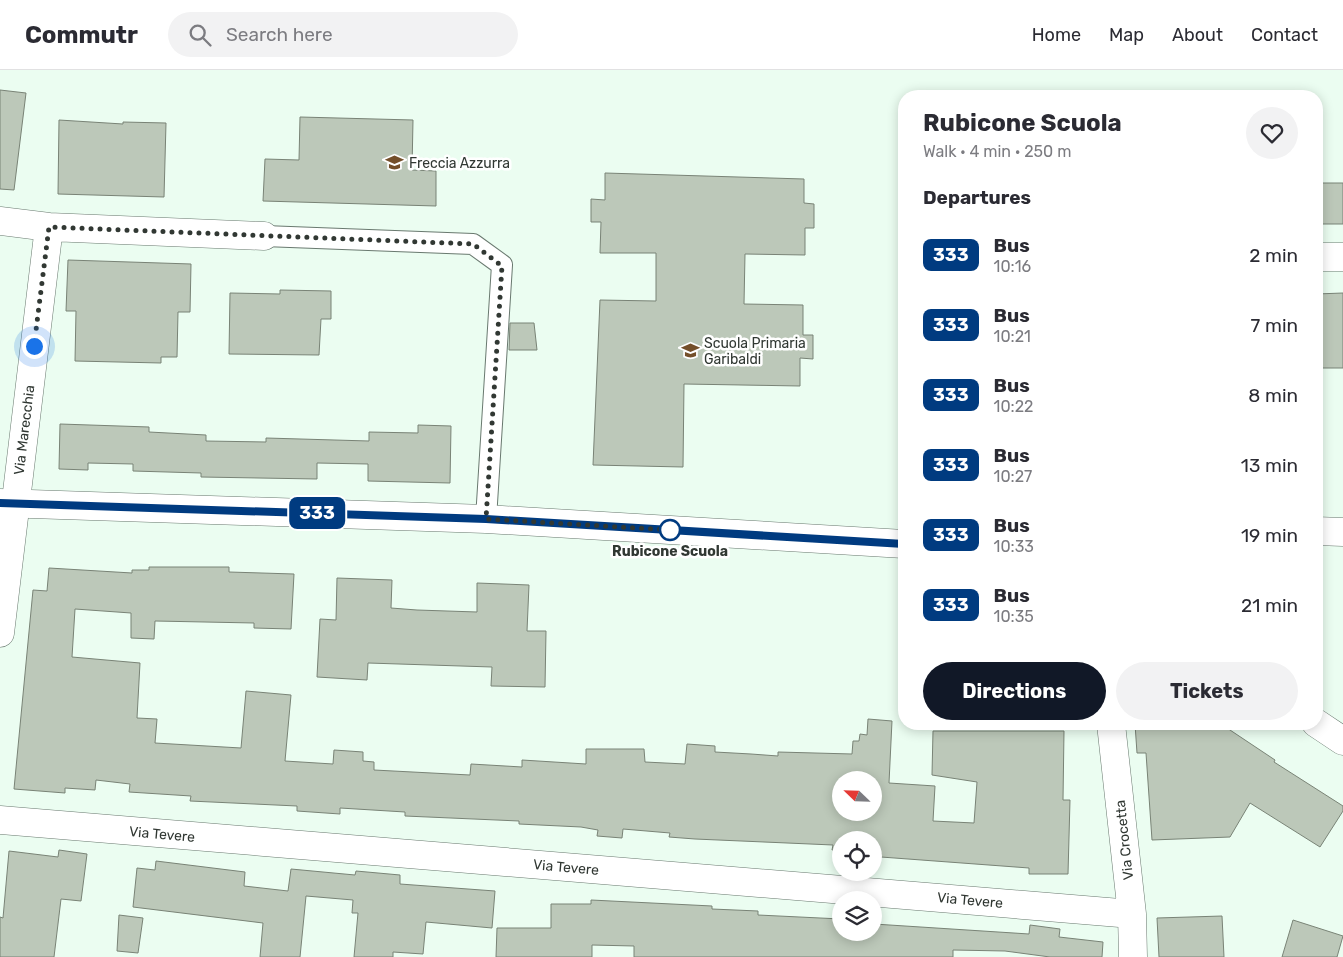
<!DOCTYPE html>
<meta charset="utf-8">
<style>
:root{--surface:#fff;--page:#f2f2f3;--text:#2b2b33;--muted:#7c7c81;--line:#e1e1e2;--accent:#111827}
body{margin:0;font-family:Rubik,sans-serif;background:var(--page);color:var(--text);height:100vh;display:flex;flex-direction:column;font-size:19px;white-space:nowrap}
*{box-sizing:border-box;margin:0}
p{font-size:16px;color:var(--muted)}
.icon{flex:none;width:28px;height:28px;fill:none;stroke:currentColor;stroke-width:2;stroke-linecap:round;stroke-linejoin:round}
.map{position:relative;flex:1;overflow:hidden}
.sheet{position:absolute;left:898px;top:20px;width:425px;height:640px;display:flex;flex-direction:column;background:var(--surface);border-radius:20px;box-shadow:0 2px 12px #0003}
.sheet>*{flex:none}
.badge{padding:0 10px;border-radius:8px;font-size:18px;line-height:32px}
.needle{width:32px;rotate:293deg}
.tools{position:absolute;left:832px;top:701px;display:grid;gap:10px}
.tools a{display:grid;place-items:center;width:50px;height:50px;border-radius:50%;background:var(--surface);box-shadow:0 2px 12px #0003;font-size:25px}
.you{position:absolute;width:25px;height:25px;margin:-12px;border:4px solid #fff;border-radius:50%;background:#1a73e8;box-shadow:0 0 0 8px #1a73e833}
.map>.badge{position:absolute;translate:-50% -50%;box-shadow:0 0 0 2px #fff}
h2{padding:0 25px;font-size:19px;line-height:45px}
.round{display:grid;place-items:center;flex:none;width:52px;height:52px;border-radius:26px;background:var(--page)}
.head{display:flex;align-items:center;justify-content:space-between;height:85px;padding:0 25px}
h1{font-size:24px;font-weight:700;line-height:38px}
.button{display:flex;gap:10px;margin-top:auto;padding:10px 25px}
.button a{flex:1;height:58px;border-radius:30px;background:var(--accent);color:#fff;font-size:20px;font-weight:700;line-height:58px;text-align:center}
.button a+a{background:var(--page);color:var(--text)}
ul{padding:0;list-style:none}
li{display:flex;align-items:center;gap:15px;height:70px;padding:0 25px}
li div{flex:1}
li b{display:block;font-size:19px}
li em{font-style:normal}
li .badge{min-width:55px;font-weight:700;text-align:center}
header{display:flex;align-items:center;gap:30px;box-sizing:border-box;height:70px;padding:0 25px;background:var(--surface);border-bottom:1px solid var(--line)}
header strong{font-size:24px}
nav{display:flex;gap:28px;margin-inline-start:auto;font-size:18px}
.search{width:350px;height:45px;background:var(--page);display:flex;align-items:center;gap:12px;box-sizing:border-box;padding:0 18px;border-radius:28px;color:var(--muted);font-size:19px}
.map>svg:first-child{display:block}
.building{fill:#bcc8b9;stroke:#798376;fill-rule:evenodd}
.lines{fill:none;stroke-linecap:round;stroke-linejoin:round}
.pedestrian-casing{stroke:#69796f;stroke-width:22}
.minor-casing{stroke:#69796f;stroke-width:29}
.tertiary-casing{stroke:#69796f;stroke-width:29}
.pedestrian{stroke:#fff;stroke-width:20}
.minor{stroke:#fff;stroke-width:28}
.tertiary{stroke:#fff;stroke-width:28}
.line-casing{stroke:#fff;stroke-width:11}
.line{stroke:#003b80;stroke-width:8}
.walk{stroke:#313833;stroke-width:5;stroke-dasharray:0 9}
.stop-dot{fill:#fff;stroke:#003b80;stroke-width:2.5}
.labels{text-anchor:middle;stroke-width:5;stroke-linejoin:round;paint-order:stroke}
.poi-label{font-size:14px;fill:#313833;stroke:#fff;text-anchor:start}
.street-label{font-size:14px;fill:#313833;stroke:#fff}
.stop-label{font-size:14px;font-weight:bold;fill:#313833;stroke:#fff}
</style>
<header>
<strong>Commutr</strong>
<div class="search"><svg class="icon" aria-label="search" viewBox="0 0 24 24"><circle cx="10" cy="10" r="6"/><path d="M15 15l6 6"/></svg>Search here</div>
<nav><a>Home</a><a>Map</a><a>About</a><a>Contact</a></nav>
</header>
<div class="map">
<svg width="1343" height="887" viewBox="0 0 1343 887">
<rect width="100%" height="100%" fill="#ebfdf1"/>
<path class="building" d="M0,20L26,23L14,120L0,119Z
M300,47L413,50L412,100L436,101V136L263,131L265,89L299,90Z
M59,50L123,54V52L166,53L164,127L58,124Z
M605,103L804,109V133L814,134V158H805V185L745,184L744,234L803,235V265H813V289L800,288V316L684,314L683,397L593,395L600,230L656,231V183H600L601,152H591V129L605,130Z
M1316,113H1343V154H1316Z
M68,190L191,194L190,242H178L177,287H161V293L75,291L76,241H66Z
M280,220L331,221V249H321L319,285L229,284L230,223L280,224Z
M1343,223V298H1316V224Z
M510,253H534L537,280H509Z
M60,354L149,357V362L206,365V371L266,372V368L369,371V362L418,363V355L451,356L450,413L368,411V394L317,393V409L201,407V403L133,401V394L88,393V400L59,399Z
M149,497H229V502L294,504L291,559L254,558V553L155,551L154,569L131,568V543L75,539L72,587L140,593L137,648L157,649L155,673L241,678L246,621L291,625L285,691L333,694L334,680L363,682V691L374,692V700L470,705L471,694L522,697V690L586,694V679H644L645,692L685,694L687,674L715,676V682L751,684L778,686V682L852,684L853,671H859L860,664L867,665L868,649L892,651L889,713L935,716L933,751L974,753L977,712L932,705L933,661H1064L1063,730H1070L1068,804H1029V798L881,787V783H874V770H841V781L832,780L833,775L695,769L669,767L670,763L623,759L622,768L597,766L598,760L581,757L519,754V751L405,746V742L340,738V744L297,741V736L190,731L191,726L129,722L130,714L96,710L95,720L65,718V723L14,719L33,520L47,521L49,498L132,503V500H149ZM841,710H874V742H841Z
M337,508L392,510L391,538L417,540L477,542V513L529,515L527,561H546L545,617L491,616L492,597L368,593L367,610L317,607L320,549L336,550Z
M1135,654H1221L1275,690L1274,692L1343,736V741L1320,777L1250,733L1230,767L1152,770L1146,683H1137Z
M59,780L87,784L81,831L61,829L54,887H0V847L3,848L9,781L58,787Z
M156,791L245,802L244,816L288,821L291,799L355,805L356,801L400,805V814L495,821L492,858L426,852L423,884L393,882V887H354L358,843H352L353,830L306,826L300,887H260L263,853L133,837L137,798L155,800Z
M591,830L712,836V839L758,841V845L841,849V862H874V854L1029,864L1030,855L1060,859L1059,867L1103,872L1102,887H1050L1005,881L953,880V887H634V876L592,875V887H496L497,858H551V834H591Z
M119,845L143,848L138,883L117,881Z
M1222,846L1224,887H1159L1157,848Z
M1293,850L1343,866L1337,887H1282Z"/>
<g class="lines">
<defs>
<path id="pedestrian" d="M264,166L473,174L502,195L486,449"/>
<path id="minor" d="M0,151L49,157L264,166
M1316,187H1343
M1316,461L1343,462
M0,563L49,157
M1111,654L1132,844L1133,887
M0,750L1132,844"/>
<path id="tertiary" d="M0,433L486,449L904,474
M1316,653L1343,671"/>
</defs>
<use href="#pedestrian" class="pedestrian-casing"/>
<use href="#minor" class="minor-casing"/>
<use href="#tertiary" class="tertiary-casing"/>
<use href="#pedestrian" class="pedestrian"/>
<use href="#minor" class="minor"/>
<use href="#tertiary" class="tertiary"/>
</g>
<g class="lines">
<defs>
<path id="line" d="M0,433L486,449L904,474"/>
</defs>
<use href="#line" class="line-casing"/>
<use href="#line" class="line"/>
<path class="walk" d="M34,276L49,157L473,174L502,196L486,449L670,460"/>
</g>
<defs>
<symbol id="school-bare" viewBox="-9 -9 18 18"><path d="M0-5L7-2L0 1L-7-2ZM-4 1L0 2.5L4 1V4Q0 6-4 4Z" fill="#744f2a" stroke="#fff" stroke-width="2.5" paint-order="stroke"/></symbol>
</defs>
<g fill-rule="evenodd">
<use href="#school-bare" x="382" y="80" width="25" height="25"/>
<use href="#school-bare" x="678" y="268" width="25" height="25"/>
</g>
<circle class="stop-dot" cx="670" cy="460" r="10"/>
<g class="labels">
<g class="poi-label">
<text x="409" y="98">Freccia Azzurra</text>
<text x="704" y="278">Scuola Primaria<tspan x="704" dy="16">Garibaldi</tspan></text>
</g>
<g class="street-label">
<text transform="translate(24 360) rotate(-83)" y="5">Via Marecchia</text>
<text transform="translate(162 764) rotate(5)" y="5">Via Tevere</text>
<text transform="translate(1124 770) rotate(-96)" y="5">Via Crocetta</text>
<text transform="translate(566 797) rotate(5)" y="5">Via Tevere</text>
<text transform="translate(970 830) rotate(5)" y="5">Via Tevere</text>
</g>
<g class="stop-label">
<text x="670" y="486">Rubicone Scuola</text>
</g>
</g>
</svg>
<div class="tools">
<a><svg class="needle" viewBox="-14 -14 28 28"><path d="M0-13l5 13h-10z" fill="#e53935"/><path d="M0 13l5-13h-10z" fill="#7c7c81"/></svg></a>
<a><svg class="icon" aria-label="locate" viewBox="0 0 24 24"><circle cx="12" cy="12" r="6"/><path d="M12 2v4M12 18v4M2 12h4M18 12h4"/></svg></a>
<a><svg class="icon" aria-label="layers" viewBox="0 0 24 24"><path d="M12 4l9 5-9 5-9-5zM3 14l9 5 9-5"/></svg></a>
</div>
<div class="you" style="left:34px;top:276px"></div>
<b class="badge" style="left:317px;top:443px;background:#003b80;color:#fff">333</b>
<section class="sheet">
<div class="head"><div><h1>Rubicone Scuola</h1><p>Walk · 4 min · 250 m</p></div><a class="round"><svg class="icon" aria-label="heart" viewBox="0 0 24 24"><path d="M12 20l-8-8c-3-5 5-10 8-4 3-6 11-1 8 4z"/></svg></a></div>
<h2>Departures</h2>
<ul>
<li><span class="badge" style="background:#003b80;color:#fff">333</span><div><b>Bus</b><p>10:16</p></div><em>2 min</em></li>
<li><span class="badge" style="background:#003b80;color:#fff">333</span><div><b>Bus</b><p>10:21</p></div><em>7 min</em></li>
<li><span class="badge" style="background:#003b80;color:#fff">333</span><div><b>Bus</b><p>10:22</p></div><em>8 min</em></li>
<li><span class="badge" style="background:#003b80;color:#fff">333</span><div><b>Bus</b><p>10:27</p></div><em>13 min</em></li>
<li><span class="badge" style="background:#003b80;color:#fff">333</span><div><b>Bus</b><p>10:33</p></div><em>19 min</em></li>
<li><span class="badge" style="background:#003b80;color:#fff">333</span><div><b>Bus</b><p>10:35</p></div><em>21 min</em></li>
</ul>
<div class="button"><a>Directions</a><a>Tickets</a></div>
</section>
</div>
